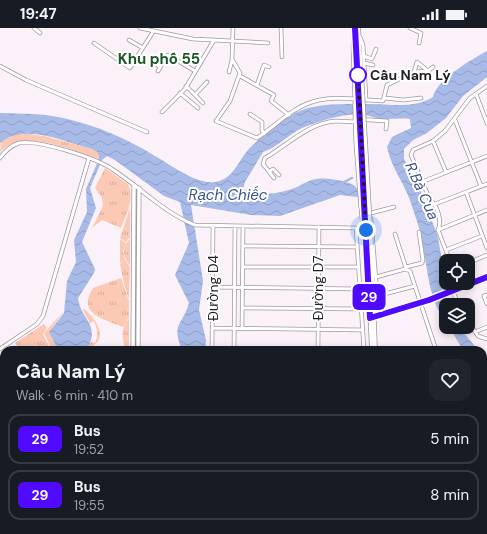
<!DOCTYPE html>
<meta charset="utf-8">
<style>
:root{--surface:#171b24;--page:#20242c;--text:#f1f3f6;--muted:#9ea1a6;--line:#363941}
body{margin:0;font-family:"DM Sans",sans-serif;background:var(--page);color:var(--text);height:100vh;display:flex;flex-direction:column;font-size:15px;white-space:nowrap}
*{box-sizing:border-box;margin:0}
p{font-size:13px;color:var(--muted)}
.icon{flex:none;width:22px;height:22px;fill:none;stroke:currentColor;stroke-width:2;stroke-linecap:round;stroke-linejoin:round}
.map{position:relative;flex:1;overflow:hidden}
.details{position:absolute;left:0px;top:318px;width:487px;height:188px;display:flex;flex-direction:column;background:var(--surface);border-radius:12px 12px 0 0;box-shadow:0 2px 10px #0003}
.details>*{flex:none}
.badge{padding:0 8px;border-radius:6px;font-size:14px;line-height:26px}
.tools{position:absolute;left:439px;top:226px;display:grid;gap:8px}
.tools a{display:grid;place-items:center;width:36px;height:36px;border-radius:8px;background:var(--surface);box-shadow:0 2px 10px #0003;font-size:20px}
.you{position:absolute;width:20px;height:20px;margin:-10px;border:3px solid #fff;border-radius:50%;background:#1a73e8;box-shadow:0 0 0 6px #1a73e833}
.map>.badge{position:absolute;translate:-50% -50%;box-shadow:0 0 0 2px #fff}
.round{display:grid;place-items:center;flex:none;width:42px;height:42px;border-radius:12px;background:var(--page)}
.summary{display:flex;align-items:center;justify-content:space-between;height:68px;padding:0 16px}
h1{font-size:19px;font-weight:700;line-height:30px}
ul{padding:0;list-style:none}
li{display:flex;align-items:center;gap:12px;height:50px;margin:0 8px 6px;padding:0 8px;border:2px solid var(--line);border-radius:12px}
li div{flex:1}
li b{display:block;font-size:15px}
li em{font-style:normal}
li .badge{min-width:44px;font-weight:700;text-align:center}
.status{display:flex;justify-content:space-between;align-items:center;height:28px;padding:0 20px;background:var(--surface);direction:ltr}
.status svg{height:11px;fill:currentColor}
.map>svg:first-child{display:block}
.grass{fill:url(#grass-tufts)}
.water{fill:url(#water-waves)}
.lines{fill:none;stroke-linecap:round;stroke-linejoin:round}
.canal{stroke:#a8bae7;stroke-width:2.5}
.minor-casing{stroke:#a1989f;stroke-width:4.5}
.tertiary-casing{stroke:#a1989f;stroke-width:5}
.secondary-casing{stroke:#a1989f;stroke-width:5.5}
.minor{stroke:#fff;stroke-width:3}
.tertiary{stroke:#fff;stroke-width:3.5}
.secondary{stroke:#fff;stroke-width:4}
.secondary-bridge-casing{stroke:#a1989f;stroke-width:5.5;stroke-linecap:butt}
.secondary-bridge{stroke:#fff;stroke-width:4}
.line-casing{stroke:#fff;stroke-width:9}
.line{stroke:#4f0aff;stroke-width:6}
.walk{stroke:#221e21;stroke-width:4;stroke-dasharray:0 7.2}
.stop-dot{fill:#fff;stroke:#4f0aff;stroke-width:2}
.labels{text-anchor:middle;stroke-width:4;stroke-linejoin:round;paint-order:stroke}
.stop-label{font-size:14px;font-weight:bold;fill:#221e21;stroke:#fff;text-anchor:start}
.street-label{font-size:14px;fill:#221e21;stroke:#fff}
.neighbourhood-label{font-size:15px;font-weight:bold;fill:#1b5726;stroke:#fff}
.water-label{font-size:15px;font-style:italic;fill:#3d518a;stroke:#fff}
</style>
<div class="status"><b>19:47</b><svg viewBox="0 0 49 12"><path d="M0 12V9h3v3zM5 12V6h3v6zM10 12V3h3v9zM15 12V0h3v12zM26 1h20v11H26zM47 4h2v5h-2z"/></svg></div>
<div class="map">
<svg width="487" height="506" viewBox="0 0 487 506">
<defs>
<pattern id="grass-tufts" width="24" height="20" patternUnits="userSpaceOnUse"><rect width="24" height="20" fill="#fcc9b4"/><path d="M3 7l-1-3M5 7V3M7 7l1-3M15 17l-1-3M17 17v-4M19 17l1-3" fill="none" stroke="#d8ac9a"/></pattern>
<pattern id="water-waves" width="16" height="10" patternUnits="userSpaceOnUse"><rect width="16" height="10" fill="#a8bae7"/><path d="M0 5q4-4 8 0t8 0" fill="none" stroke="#909fc6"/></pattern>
</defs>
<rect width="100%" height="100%" fill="#fbf1f8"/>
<path class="grass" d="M18,105L44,108L92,121L99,124V131C73,123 20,98 0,125L1,113Z
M105,140L128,156C135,171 126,187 121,200L102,192L92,200L103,178L102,170L95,160Z
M130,180V209L126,214L120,210Z
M120,211L126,215L123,224L125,232L120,235Z
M130,211V237C122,229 122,219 130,211Z
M125,232L130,239L129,271L124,256L120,236Z
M121,250L129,273V289L123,299C104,291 76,286 93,260Z
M82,280C91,285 105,302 98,313C96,316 92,318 89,322H87L91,314L95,315C99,307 97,301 94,293L90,295Z
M64,283L49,304L58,322H52L44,305Z
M129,290V322H126C121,310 121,300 129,290Z
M44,296L47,300L43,306L51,322H20L15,315Z
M0,381H4V418Z
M0,434L2,478L1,506H0Z"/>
<path class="water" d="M487,23V49L463,68L446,90L427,105L413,112L404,121V131L420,161L438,209L443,239L446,295C428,270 428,242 422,213C420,200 415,188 411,175C404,154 392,142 387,119L392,109L411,100L410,91C401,90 394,91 386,91C378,92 372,88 365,87C345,84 319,93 302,100C288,107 278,119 263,124L245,154L243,161C260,169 282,166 299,158C305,155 310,152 316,151C324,149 349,153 355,158C358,161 358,165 358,169L340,167L280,188L251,187L191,177L203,253L199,282L206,312L205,322H182C171,295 182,299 189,275L175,247L189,215L180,174L164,168L115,132L107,128L102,132L90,160L96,180L82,214L95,241L94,245L78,270C81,293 101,295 87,322H58L49,304L64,285L67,253L76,234L74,212L87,184L86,161L99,131V125L92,121C65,114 24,94 0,115V85C21,86 43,85 63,90C95,97 128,111 155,128C171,137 197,157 215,154C236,151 239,128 253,117C266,105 291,84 308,80C327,75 346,76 365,76C387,75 412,82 433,69C437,51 471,32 487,23Z
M449,299H459L478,322H463Z
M483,329L487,337V362L483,356Z
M487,432V506H479V502H483V446Z"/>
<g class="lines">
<path class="canal" d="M340,156L352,150"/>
<defs>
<path id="minor" d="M34,0L40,5
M140,0L193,11L268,15
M233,0L232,31L240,45L230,73L216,93L257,110C274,99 292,80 312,74C333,67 361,72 383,73L387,57L414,44L417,34L428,43
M281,0L282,29
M410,0L421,5L419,15
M354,9L353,18L355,77
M360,9L363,17L366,72
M129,12L143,20
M94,15L130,40L153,4
M364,28L372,31L376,21
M153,34L160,39
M364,35L373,37
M0,38L26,52L147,104
M158,43L168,27L195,43
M229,44L232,32
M414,44L428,43L433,39
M240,48L274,67L271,73L289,87
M257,57L264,37L269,39
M186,58L195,67L207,54
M180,65L198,80
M476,66L487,95
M195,67L203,75
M385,70L403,72L421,70
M162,84L185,61L214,12
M250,86L262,94V102L264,106
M355,91L387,93L386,101
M455,92L481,158
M433,113L446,144
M0,130C5,123 10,118 19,115C37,111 96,130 112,141C140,159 164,185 195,197L356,200L364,322
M270,143L273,141L279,147
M274,150L263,136L265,130L270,127C290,114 312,94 336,93C343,93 349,94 355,94
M422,154L487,128
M466,164L487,220
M435,176L487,156
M361,179L368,262
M371,185L394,179
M371,191L376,253L374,263
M438,202L487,182
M395,206L406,240
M243,218L357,219
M446,222L482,208
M450,233L438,202C442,193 438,178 430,172L411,127L413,122L433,113L445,103L470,70L487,58
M468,235L487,227
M243,239H359
M406,239L422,235L423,232L419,204
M376,249L405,241L410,243L436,322
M458,255L459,259
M213,259L360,261
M452,262L459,277
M487,267L484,268L487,276
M373,269L415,258
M243,280L361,281
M468,293L478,308L487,311
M212,300L363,302
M242,300L243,199
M475,304L487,299
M0,321L37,296L43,288L89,130
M318,321H364
M212,322L213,198
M234,322L235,199
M318,322L319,199
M456,322H458
M0,412L4,444
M483,465H487
M376,502V506
M413,502V506
M211,506V502
M318,506V502
M469,506V502"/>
<path id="tertiary" d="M355,77L356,113L361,179
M374,290L429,272L487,249
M133,322L134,157
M138,322L139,160
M483,347L487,346
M483,352L487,350
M0,371H4
M0,377H4
M126,506V502
M130,506L131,502"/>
<path id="secondary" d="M355,0L357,44
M358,0L361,44
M371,217L375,322
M367,218L372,322
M382,502V506
M386,502V506"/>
</defs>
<use href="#minor" class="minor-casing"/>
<use href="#tertiary" class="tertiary-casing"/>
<use href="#secondary" class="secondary-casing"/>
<use href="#minor" class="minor"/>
<use href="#tertiary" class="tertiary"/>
<use href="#secondary" class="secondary"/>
<defs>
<path id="secondary-bridge" d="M357,44L367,218
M361,44L371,217"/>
</defs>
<use href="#secondary-bridge" class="secondary-bridge-casing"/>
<use href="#secondary-bridge" class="secondary-bridge"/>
</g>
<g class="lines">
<defs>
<path id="line" d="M355,0L370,290L429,272L487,249"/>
</defs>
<use href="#line" class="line-casing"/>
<use href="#line" class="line"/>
<path class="walk" d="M358,47V44L366,202"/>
</g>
<circle class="stop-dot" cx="358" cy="47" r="8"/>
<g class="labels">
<g class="stop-label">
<text x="370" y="52">Cầu Nam Lý</text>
</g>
<g class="street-label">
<text transform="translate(213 260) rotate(-90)" y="5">Đường D4</text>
<text transform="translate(318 260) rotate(-90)" y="5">Đường D7</text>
</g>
<g class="neighbourhood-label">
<text x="159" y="36">Khu phố 55</text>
</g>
<g class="water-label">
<text transform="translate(422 163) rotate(66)" y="5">R.Bà Cua</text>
<text x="228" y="172">Rạch Chiếc</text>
</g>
</g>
</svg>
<div class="tools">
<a><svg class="icon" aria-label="locate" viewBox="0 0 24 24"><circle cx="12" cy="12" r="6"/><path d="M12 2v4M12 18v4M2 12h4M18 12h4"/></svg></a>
<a><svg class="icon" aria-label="layers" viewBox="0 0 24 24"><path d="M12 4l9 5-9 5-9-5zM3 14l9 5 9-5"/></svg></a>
</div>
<div class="you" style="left:366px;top:202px"></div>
<b class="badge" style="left:369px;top:269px;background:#4f0aff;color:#fff">29</b>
<section class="details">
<div class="summary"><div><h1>Cầu Nam Lý</h1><p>Walk · 6 min · 410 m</p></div><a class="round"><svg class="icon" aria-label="heart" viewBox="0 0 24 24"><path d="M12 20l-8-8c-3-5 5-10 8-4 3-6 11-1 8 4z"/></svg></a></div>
<ul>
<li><span class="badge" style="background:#4f0aff;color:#fff">29</span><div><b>Bus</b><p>19:52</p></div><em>5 min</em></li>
<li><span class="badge" style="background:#4f0aff;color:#fff">29</span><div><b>Bus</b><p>19:55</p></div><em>8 min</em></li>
</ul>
</section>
</div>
